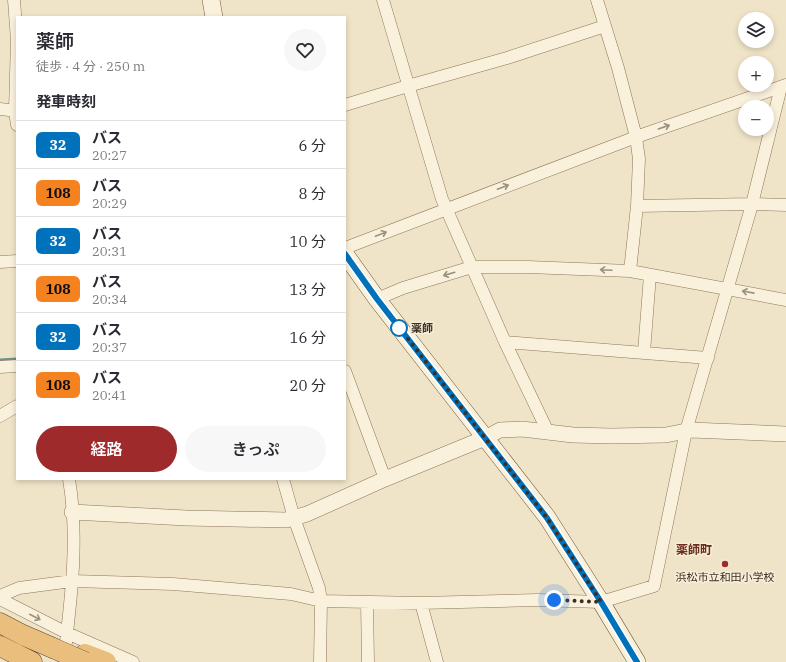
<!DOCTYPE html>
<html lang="ja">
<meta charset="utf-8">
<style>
:root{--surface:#fff;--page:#f7f7f7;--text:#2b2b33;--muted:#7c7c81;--line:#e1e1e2;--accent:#9e2a2b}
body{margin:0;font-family:"IBM Plex Serif","Noto Sans JP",serif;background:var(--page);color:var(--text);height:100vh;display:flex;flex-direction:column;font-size:15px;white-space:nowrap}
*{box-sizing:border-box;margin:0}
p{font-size:13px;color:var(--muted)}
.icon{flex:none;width:22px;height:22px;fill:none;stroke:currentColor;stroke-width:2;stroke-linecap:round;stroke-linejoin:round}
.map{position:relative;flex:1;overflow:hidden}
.sheet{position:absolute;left:16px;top:16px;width:330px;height:464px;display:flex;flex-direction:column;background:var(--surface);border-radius:0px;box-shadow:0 2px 6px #0003}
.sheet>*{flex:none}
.badge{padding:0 8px;border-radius:6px;font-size:14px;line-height:26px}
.buttons{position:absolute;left:738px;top:12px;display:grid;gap:8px}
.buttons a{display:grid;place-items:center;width:36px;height:36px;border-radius:50%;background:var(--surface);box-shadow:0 2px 6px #0003;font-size:20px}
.you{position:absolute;width:20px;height:20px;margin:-10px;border:3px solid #fff;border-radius:50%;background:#1a73e8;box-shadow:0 0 0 6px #1a73e833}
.map>.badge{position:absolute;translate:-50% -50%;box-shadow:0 0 0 2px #fff}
h2{padding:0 20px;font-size:15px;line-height:36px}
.round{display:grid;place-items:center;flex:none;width:42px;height:42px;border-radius:21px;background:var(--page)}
.overview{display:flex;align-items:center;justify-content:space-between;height:68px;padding:0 20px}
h1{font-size:19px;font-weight:600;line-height:30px}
.primary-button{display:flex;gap:8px;margin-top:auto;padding:8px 20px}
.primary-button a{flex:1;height:46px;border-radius:24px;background:var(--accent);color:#fff;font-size:16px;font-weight:600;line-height:46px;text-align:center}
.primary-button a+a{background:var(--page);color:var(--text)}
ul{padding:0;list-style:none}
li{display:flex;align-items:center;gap:12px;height:48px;padding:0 20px;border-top:1px solid var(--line)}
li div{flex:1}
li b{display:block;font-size:15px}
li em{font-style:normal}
li .badge{min-width:44px;font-weight:700;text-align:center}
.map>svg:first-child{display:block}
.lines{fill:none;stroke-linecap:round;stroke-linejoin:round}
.stream{stroke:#6f938a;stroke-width:3}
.minor-casing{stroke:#8d765c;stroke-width:13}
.tertiary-casing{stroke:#8d765c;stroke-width:16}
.secondary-casing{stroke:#6f573f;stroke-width:18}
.trunk-casing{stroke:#5b4430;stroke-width:21}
.minor{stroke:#faf1dc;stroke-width:12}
.tertiary{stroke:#faf1dc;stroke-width:15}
.secondary{stroke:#faf1dc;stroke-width:17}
.trunk{stroke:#eabe7c;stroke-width:20}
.trunk-bridge-casing{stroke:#5b4430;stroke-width:21;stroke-linecap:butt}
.trunk-bridge{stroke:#eabe7c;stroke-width:20}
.oneway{stroke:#9c907e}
.line-casing{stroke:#fff;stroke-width:9}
.line{stroke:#0072bc;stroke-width:6}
.walk{stroke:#3d2e20;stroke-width:4;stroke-dasharray:0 7.2}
.stop-dot{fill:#fff;stroke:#0072bc;stroke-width:2}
.poi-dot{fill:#9e2a2b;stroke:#f7eed8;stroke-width:1.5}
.labels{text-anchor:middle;stroke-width:3;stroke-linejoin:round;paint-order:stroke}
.stop-label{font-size:11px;font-weight:bold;fill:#3d2e20;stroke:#f7eed8;text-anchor:start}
.poi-label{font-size:11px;fill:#3d2e20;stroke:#f7eed8}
.neighbourhood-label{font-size:12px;font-weight:bold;fill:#6b2e1e;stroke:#f7eed8}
</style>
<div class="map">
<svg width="786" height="662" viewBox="0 0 786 662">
<rect width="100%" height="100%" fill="#f0e4c8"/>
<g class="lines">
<path class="stream" d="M0,360L17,359"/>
<defs>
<path id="minor" d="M14,0L17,40L15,111L17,125
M383,0L442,199L505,342L548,432
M597,0L618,68L636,137L639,159L637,206
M345,105L408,86L507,58L605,26
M0,109L17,111
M345,248L636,137L786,85
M0,262L17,261
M630,271L637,206L752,204L786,205
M377,299L403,288L472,267H528L630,271L786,300
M505,342L708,358
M644,352L650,275
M0,367L17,366
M345,371L385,479
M0,416L17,406
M283,479L294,518L319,588L321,601L320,662
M0,596L19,588L72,581L173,584L291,594L321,601L421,603L538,600L601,602L654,586L686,431L751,208L781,87
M0,599L67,633L133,662
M367,602L368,662
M421,603L437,662
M64,659C71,599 79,539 69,479"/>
<path id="tertiary" d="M72,512L186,518L286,520L307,514L385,479L485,438L500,430L522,429L573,435L611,436L666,435L691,430L786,434"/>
<path id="secondary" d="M211,0L214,17
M345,254L377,299L547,517L601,602L637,662"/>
<path id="trunk" d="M0,623L23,635L53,648
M0,646L32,662
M85,654L106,662"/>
</defs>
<use href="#minor" class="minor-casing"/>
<use href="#tertiary" class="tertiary-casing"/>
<use href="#secondary" class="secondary-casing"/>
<use href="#trunk" class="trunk-casing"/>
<use href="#minor" class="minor"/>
<use href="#tertiary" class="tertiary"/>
<use href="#secondary" class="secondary"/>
<use href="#trunk" class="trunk"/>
<defs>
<path id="trunk-bridge" d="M53,648L85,662"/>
</defs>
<use href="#trunk-bridge" class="trunk-bridge-casing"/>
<use href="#trunk-bridge" class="trunk-bridge"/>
</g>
<defs><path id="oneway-shaft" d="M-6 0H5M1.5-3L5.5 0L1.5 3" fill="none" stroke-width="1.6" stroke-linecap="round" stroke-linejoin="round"/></defs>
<g class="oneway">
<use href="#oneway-shaft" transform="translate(664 127) rotate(-19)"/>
<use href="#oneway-shaft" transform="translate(503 187) rotate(-21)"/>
<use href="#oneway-shaft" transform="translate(381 234) rotate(-21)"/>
<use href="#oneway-shaft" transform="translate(606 270) rotate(-177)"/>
<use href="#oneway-shaft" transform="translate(449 274) rotate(164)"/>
<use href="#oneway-shaft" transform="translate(748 292) rotate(-169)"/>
<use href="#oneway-shaft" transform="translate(35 617) rotate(27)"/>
</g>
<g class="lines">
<defs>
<path id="line" d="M345,254L377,299L547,518L601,602L637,662"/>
</defs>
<use href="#line" class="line-casing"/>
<use href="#line" class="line"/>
<path class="walk" d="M399,328L395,322L547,518L601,602L554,600"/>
</g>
<circle class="stop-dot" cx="399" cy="328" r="8"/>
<circle class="poi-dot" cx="725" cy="564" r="4"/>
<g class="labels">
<g class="stop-label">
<text x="411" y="332">薬師</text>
</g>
<g class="poi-label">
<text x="725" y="581">浜松市立和田小学校</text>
</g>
<g class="neighbourhood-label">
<text x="694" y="554">薬師町</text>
</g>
</g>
</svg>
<div class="buttons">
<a><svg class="icon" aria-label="layers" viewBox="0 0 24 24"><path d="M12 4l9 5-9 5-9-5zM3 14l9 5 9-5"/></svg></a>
<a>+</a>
<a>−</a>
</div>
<div class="you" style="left:554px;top:600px"></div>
<section class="sheet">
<div class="overview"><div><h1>薬師</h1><p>徒歩 · 4 分 · 250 m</p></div><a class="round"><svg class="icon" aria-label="heart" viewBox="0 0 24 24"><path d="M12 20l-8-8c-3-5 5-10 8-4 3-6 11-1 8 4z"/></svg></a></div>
<h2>発車時刻</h2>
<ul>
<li><span class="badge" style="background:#0072bc;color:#fff">32</span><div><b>バス</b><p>20:27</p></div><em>6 分</em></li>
<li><span class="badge" style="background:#f58220;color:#111">108</span><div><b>バス</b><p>20:29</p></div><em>8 分</em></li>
<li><span class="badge" style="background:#0072bc;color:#fff">32</span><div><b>バス</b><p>20:31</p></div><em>10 分</em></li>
<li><span class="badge" style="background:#f58220;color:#111">108</span><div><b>バス</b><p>20:34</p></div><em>13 分</em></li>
<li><span class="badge" style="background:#0072bc;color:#fff">32</span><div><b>バス</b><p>20:37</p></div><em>16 分</em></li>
<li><span class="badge" style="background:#f58220;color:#111">108</span><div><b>バス</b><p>20:41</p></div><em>20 分</em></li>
</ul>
<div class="primary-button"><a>経路</a><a>きっぷ</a></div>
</section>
</div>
